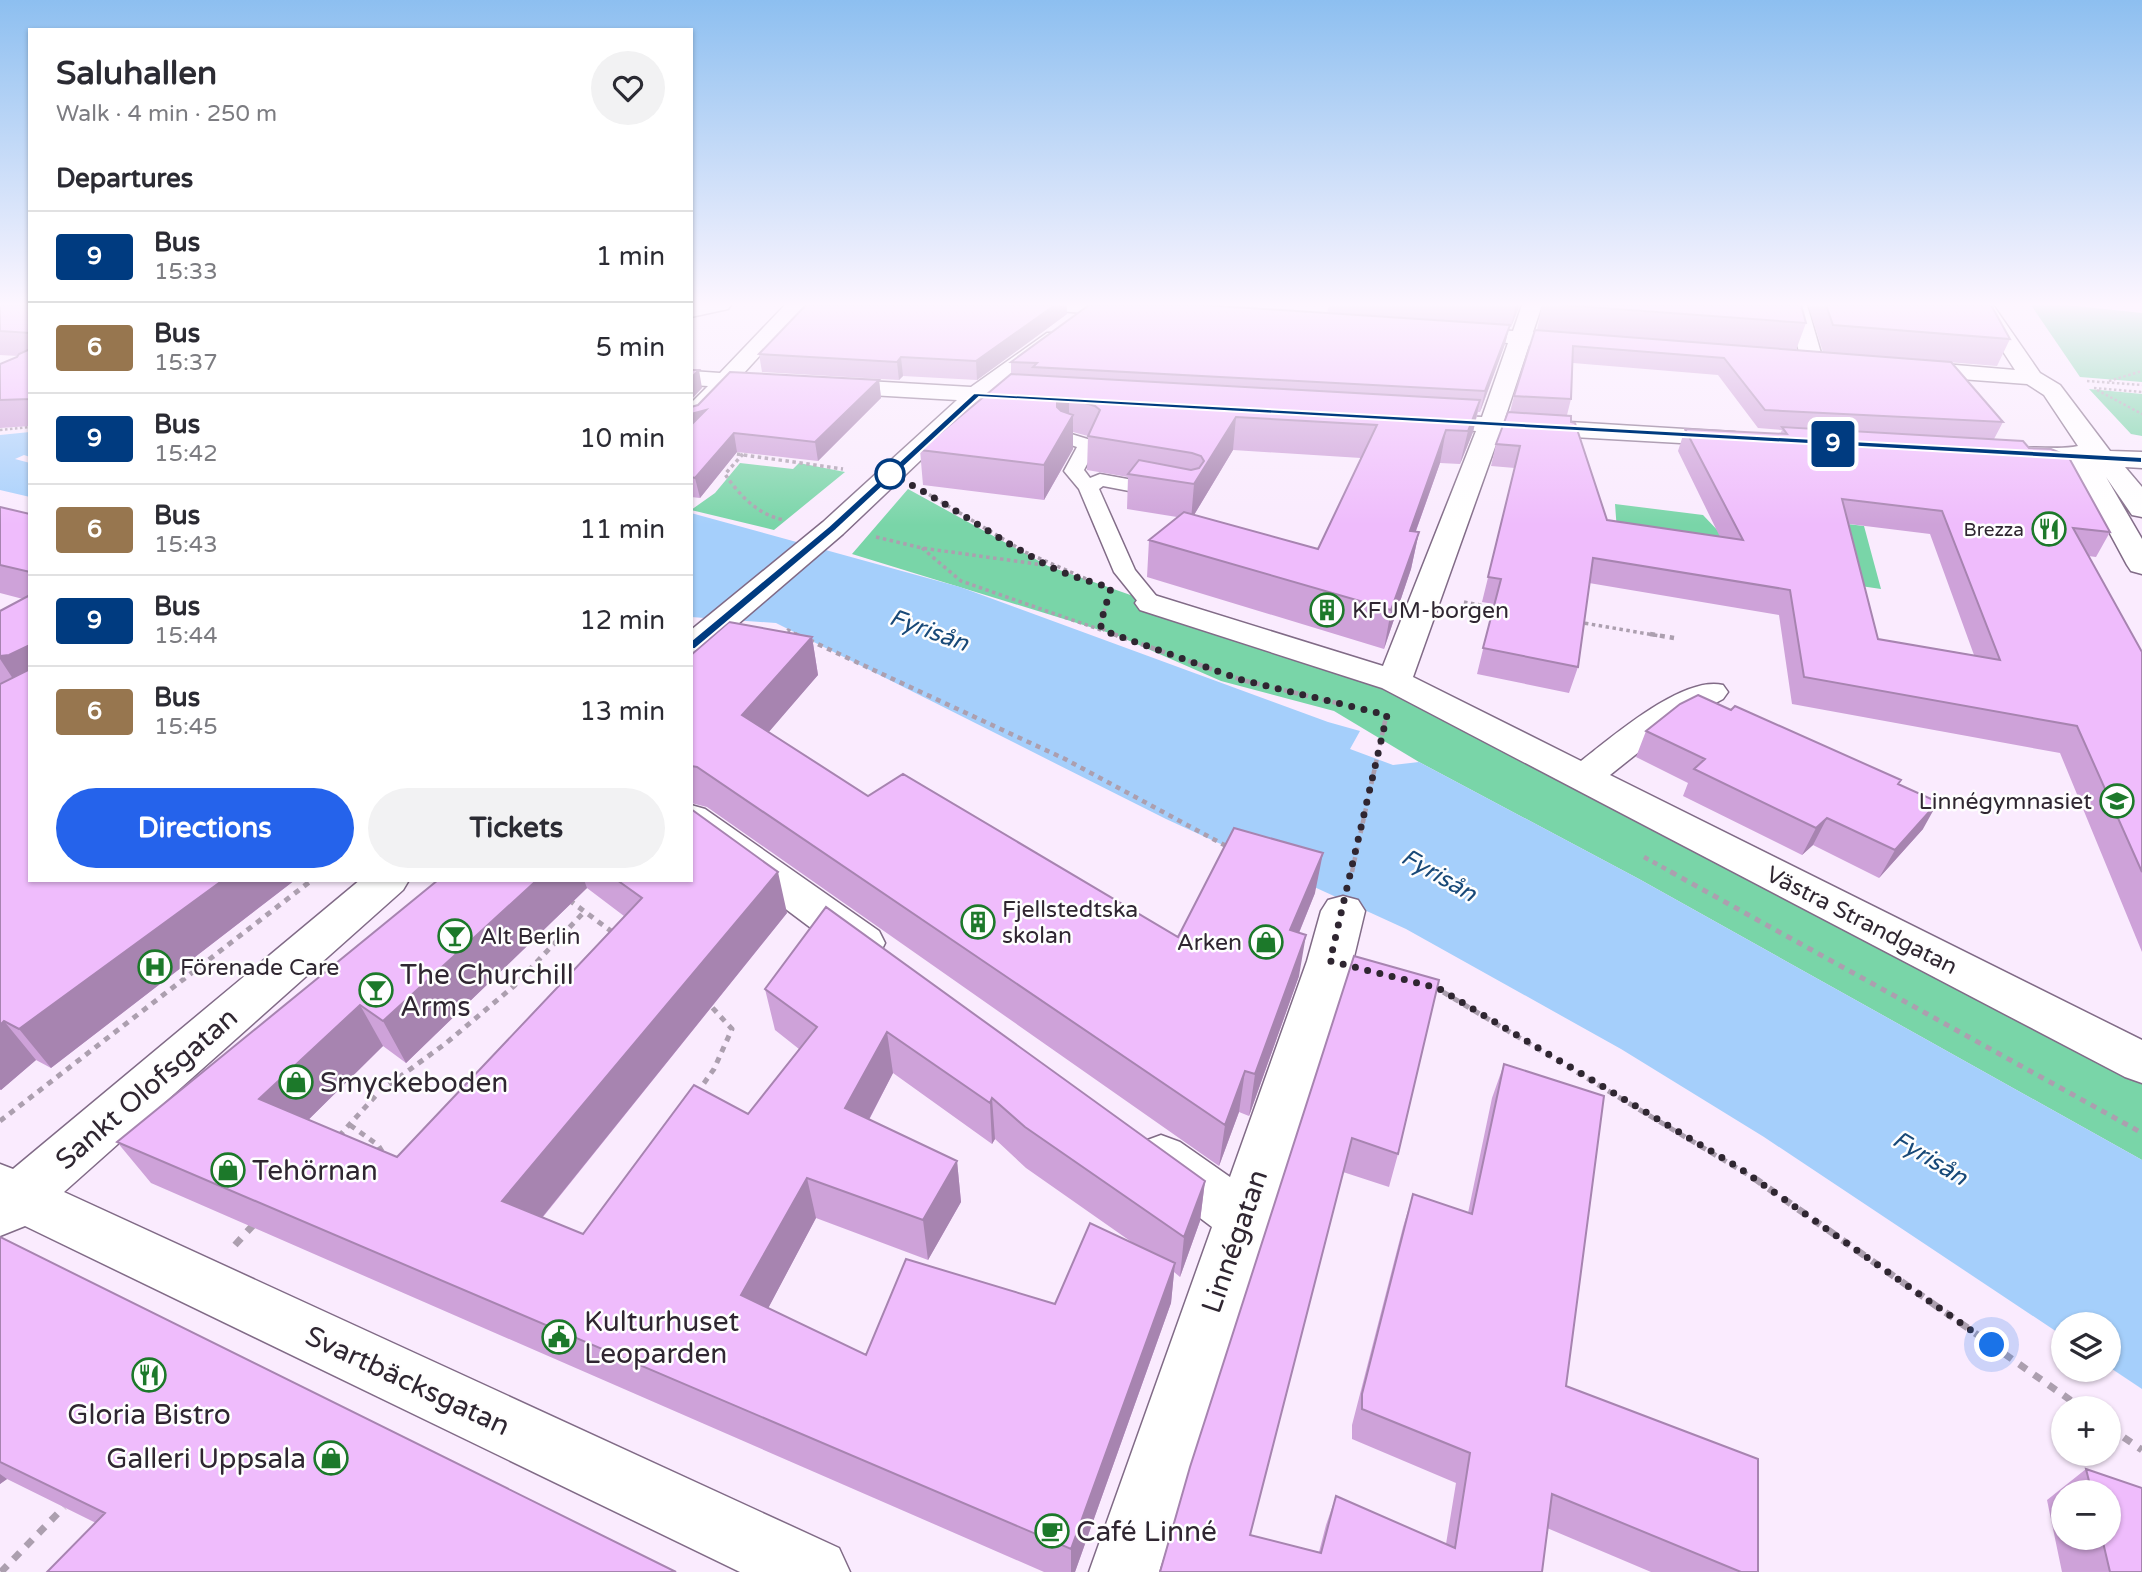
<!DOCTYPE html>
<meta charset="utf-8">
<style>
:root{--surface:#fff;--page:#f2f2f3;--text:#2b2b33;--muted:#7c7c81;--line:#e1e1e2;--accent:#2563eb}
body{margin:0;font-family:"Varela Round",sans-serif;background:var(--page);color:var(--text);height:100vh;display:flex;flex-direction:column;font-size:26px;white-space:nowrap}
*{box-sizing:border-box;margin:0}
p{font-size:23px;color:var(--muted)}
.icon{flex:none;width:38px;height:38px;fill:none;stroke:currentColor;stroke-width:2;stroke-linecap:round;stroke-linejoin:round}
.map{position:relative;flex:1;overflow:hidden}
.panel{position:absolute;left:28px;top:28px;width:665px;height:854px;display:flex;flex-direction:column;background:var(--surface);border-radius:0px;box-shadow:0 2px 5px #0004}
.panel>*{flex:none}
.badge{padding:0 14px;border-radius:5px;font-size:24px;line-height:46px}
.fabs{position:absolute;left:2051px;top:1312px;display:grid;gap:14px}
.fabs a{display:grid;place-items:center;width:70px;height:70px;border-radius:50%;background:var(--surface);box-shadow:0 2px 5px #0004;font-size:35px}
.you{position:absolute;width:35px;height:35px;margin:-18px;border:5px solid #fff;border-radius:50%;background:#1a73e8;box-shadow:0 0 0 10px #1a73e833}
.map>.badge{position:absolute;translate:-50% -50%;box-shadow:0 0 0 4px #fff}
h2{padding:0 28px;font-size:26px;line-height:63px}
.round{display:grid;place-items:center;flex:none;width:74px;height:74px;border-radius:37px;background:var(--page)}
.summary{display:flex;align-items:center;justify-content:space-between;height:119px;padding:0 28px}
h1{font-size:33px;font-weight:800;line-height:52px}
.primary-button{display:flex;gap:14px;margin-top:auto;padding:14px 28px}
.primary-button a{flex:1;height:80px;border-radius:42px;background:var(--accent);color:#fff;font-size:28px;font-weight:800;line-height:80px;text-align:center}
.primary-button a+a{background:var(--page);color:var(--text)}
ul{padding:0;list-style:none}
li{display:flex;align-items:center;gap:21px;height:91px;padding:0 28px;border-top:2px solid var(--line)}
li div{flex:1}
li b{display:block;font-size:26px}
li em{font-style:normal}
li .badge{min-width:77px;font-weight:700;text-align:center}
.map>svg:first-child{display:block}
.green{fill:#79d5a8}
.water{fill:#a5cffb}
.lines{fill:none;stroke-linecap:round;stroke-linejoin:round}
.lane-casing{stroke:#816b87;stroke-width:3}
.street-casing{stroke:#816b87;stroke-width:3}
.path-far4{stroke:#ac9faf;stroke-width:2.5;stroke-dasharray:2.5 2.5;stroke-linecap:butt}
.path-far3{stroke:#ac9faf;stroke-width:3.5;stroke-dasharray:3.5 3.5;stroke-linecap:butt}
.path-far2{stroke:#ac9faf;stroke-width:4.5;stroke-dasharray:5 5;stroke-linecap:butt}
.path-far1{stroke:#ac9faf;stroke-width:5;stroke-dasharray:6 6;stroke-linecap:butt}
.path{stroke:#ac9faf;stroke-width:7;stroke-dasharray:9 9;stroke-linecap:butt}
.lane{fill:#fff;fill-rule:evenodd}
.street{fill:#fff;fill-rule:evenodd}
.wall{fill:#cea2d9;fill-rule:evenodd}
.shaded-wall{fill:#a784b0}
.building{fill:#efbcfc;stroke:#a784b0;stroke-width:2;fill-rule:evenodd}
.line{fill:#003b80;stroke:#fff;stroke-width:2}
.walk{stroke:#2f2631;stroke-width:7;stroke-dasharray:0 12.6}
.stop-dot{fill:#fff;stroke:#003b80;stroke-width:3.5}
.labels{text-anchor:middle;stroke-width:5;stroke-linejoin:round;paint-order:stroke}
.far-poi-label{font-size:19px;fill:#2f2631;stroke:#fefefe;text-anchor:end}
.poi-label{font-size:23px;fill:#2f2631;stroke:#fefefe;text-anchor:start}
.street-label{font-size:23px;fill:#2f2631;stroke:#fefefe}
.water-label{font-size:24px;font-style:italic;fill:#184978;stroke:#fefefe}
.near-poi-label{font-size:28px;fill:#2f2631;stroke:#fefefe;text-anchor:start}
.near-street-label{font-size:28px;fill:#2f2631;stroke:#fefefe}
</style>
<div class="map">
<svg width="2142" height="1572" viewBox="0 0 2142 1572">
<rect width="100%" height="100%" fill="#faebfe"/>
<path class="green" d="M2031,305H2067L2142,313V382L2080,377Z
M2089,389L2142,394V436L2131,434Z
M740,463L793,469L799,463L845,472L774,530L691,510L715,493Z
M908,489L1048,566L1440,704L2142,1063V1160L1639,879L1419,762L1334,711L1221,681L1116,635L852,554Z
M1615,504L1703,515L1739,553L1617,531Z
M1797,518L1864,526L1881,589L1847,584Z"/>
<path class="water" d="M30,432V457L24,455L15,459L30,463V497L0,490V435Z
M691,513L960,587L1328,722L1360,731L1350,749L1393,765L1419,762L1639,879L2142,1160V1389L2109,1367V1325H2063V1336L1764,1137L1621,1049L1406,929L1166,819L776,623L691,617Z"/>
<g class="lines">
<defs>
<path id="lane" d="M1068,433L1094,441L1097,445L1084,470L1090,478L1100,474L1166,486L1176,492L1166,498L1103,486L1099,489L1135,570L1162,603L1159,608H1143L1114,572L1079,489L1064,471L1077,447L1062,442L1059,438Z"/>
<path id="street" d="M691,305H731L728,309L691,317Z
M785,305H806L743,374L971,387L1047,333H1061L1065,337L999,389L1047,393L1051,398L1047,403L1039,405L982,402L843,534L703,654L691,657V630L823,522L957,400L732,387L700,422L691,424V403L708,386L691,385V371L720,373Z
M1048,305H1136L1143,307L1146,311L1143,315L1136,317L1058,311L1051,309Z
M1522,305H1542L1533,332L1583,336L1590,338L1594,342L1590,346L1583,348L1529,345L1505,418L1734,432L1743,434L1746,439L1743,444L1734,446L1500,433L1413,677L1581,761C1612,737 1683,675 1723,685L1728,692L1723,699L1669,728L1610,775L2142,1040V1083L2125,1077L1382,688L1140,610L1135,603L1140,596L1151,594L1383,666L1476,431L1415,426L1412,421L1415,416L1424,414L1482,417L1508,343L1455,339L1448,337L1445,333L1448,329L1455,327L1513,331Z
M1787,305H1807L1823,360L1820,365H1804L1801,360Z
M1973,305H1993L2040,373L2060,385L2110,451L2142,452V468L2125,467L2142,487V517L2132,515L2106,477L2142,539V574L2131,571L2127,565L2073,465L2009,460L2005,455L2009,450C2032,444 2056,451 2078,446L2044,395L2027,384L1908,375L1900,373L1897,368L1900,363L1908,361L2015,370Z
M691,805L705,809L879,931L885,943L879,955L863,959L847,955L691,838Z
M360,880H409L403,890L64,1192L839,1548L850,1572H740L25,1226L0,1236V1164L13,1169Z
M1343,896L1358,900L1365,911L1353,961L1159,1572H1089L1212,1227L1142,1174L1135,1158L1142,1142L1161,1135L1180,1142L1230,1177L1307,961L1321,911L1328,900Z"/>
</defs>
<use href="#lane" class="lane-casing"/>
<use href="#street" class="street-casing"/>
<path class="path-far4" d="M2087,381L2142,385
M2109,381L2142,371
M2094,388L2142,392
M2097,390L2142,414
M0,430L30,427"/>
<path class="path-far3" d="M730,453L843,469
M743,454L725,474C739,495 758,515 784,520
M923,491L1025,552L1091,581
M876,537L922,548L1044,565
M922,548L961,581L1104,631
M1107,602L1100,625L1105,631L1118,636
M1464,602L1497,608
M1578,622L1660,636
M782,635L788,630L799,636"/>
<path class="path-far2" d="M795,634L801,637
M1113,634L1242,680L1337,703
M1650,634L1674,638
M809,640L1065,759L1228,847
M1644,857L1675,874
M1352,872L1386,717"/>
<path class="path-far1" d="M1671,872L2142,1133
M569,900L615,934
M1433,986L1757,1180
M697,1093L714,1069L732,1029L709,1004
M0,1121L312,880
M350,1125L378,1145L383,1153
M339,1136L380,1091L445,1044L514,986L585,911"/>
<path class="path" d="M1754,1178L2083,1409
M235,1245L255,1223
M2109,1427L2142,1450
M1,1572L64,1507"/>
<use href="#lane" class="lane"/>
<use href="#street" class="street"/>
</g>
<path class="wall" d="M0,305H30V426L0,428V364L17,357L18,356L0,355Z
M806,305H1067V314L977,380L903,376L899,380L762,372L759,354Z
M1089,305H1212L1327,313L1329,305H1520L1511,327H1509L1505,344L1480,412H1478L1473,432L1460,464L1440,463L1416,531L1419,532L1411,569L1384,649L1147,577L1149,540L1177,517L1127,509L1128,477L1087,470L1088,436L1073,432V449L1044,500L923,485L920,450L1011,374V362ZM1233,450L1361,458L1318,549L1194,515Z
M1542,305H1801L1806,323L1796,350L1537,330Z
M1808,305H1991L2010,339L1997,366L1823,352Z
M1535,330L1951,362L2003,422L1994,439L2110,532L2096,557L2088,556L2142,652V952L2060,753L1792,704L1779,615L1589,583L1578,667L1569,693L1477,674L1494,604L1482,602L1515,468L1491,466L1496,444L1510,412L1514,396ZM1573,363L1718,375L1758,428L1782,430L1780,434L1685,429L1678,451L1720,537L1607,520L1571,422L1567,415L1571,399ZM1849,524L1930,534L1974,655L1878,639Z
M879,380L881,398L818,461L737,452L700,498L691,497V407Z
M0,507L30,514V880H295L51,1068L36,1060L1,1090H0V611L23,599L0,593Z
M812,637L818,675L768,732L868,796L1178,937L1315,893L1299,933V976L1249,1116L1239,1112L1219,1166L707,807L691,803V655Z
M1731,710L1901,780L1899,784L1923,829L1879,878L1813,845L1802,855L1683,796L1688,783L1636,757L1646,731Z
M438,880H691L787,913L543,1217L583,1234L748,1114L799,1049L775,1030L765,989L826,907L1205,1181L1200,1221L1180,1277L1174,1272L1171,1303L1075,1572H1044L151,1183L117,1142ZM587,888L624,916L397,1157L308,1120L383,1046L406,1063ZM893,1073L992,1144L995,1139L1026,1168L1133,1243L1055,1304L866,1355L768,1308L816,1218L928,1260L961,1202L957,1161L869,1120Z
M1354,956L1398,1154L1389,1187L1343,1172L1250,1535L1319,1552L1326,1525L1336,1496L1446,1544L1456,1483L1352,1439V1425L1403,1227L1413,1194L1468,1213L1492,1098L1504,1064L1566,1386L1758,1572H1651L1547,1528L1542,1572H1160Z
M0,1237L676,1572L96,1523L7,1479L0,1484Z
M2086,1469L2142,1572H2062L2047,1500ZM2063,1493H2091L2109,1538H2063Z"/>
<path class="shaded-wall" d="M1055,305H1067V314L977,380L976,361Z
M1516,305H1520L1511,327Z
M1510,325L1505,344L1480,412L1485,391Z
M901,357L903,376L899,380L897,362Z
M699,370L702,388L691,400V378Z
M879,380L881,398L818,461L815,442Z
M1069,398V423L1073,415V449L1044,500V465L1057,403Z
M1480,400L1473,432L1460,464L1468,431Z
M706,410L691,434V414Z
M1236,417L1233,450L1191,520L1194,484Z
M1446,430L1440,463L1403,567L1410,531Z
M734,433L737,452L700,498L695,478Z
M1419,532L1411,569L1384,649L1391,610Z
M812,637L818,675L750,754L742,715Z
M30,645V690L21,691L0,659V656Z
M1938,802L1923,829L1879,878L1895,850Z
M1827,818L1813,845L1802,855L1816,828Z
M1323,853L1315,893L1283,972L1290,930Z
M778,872L787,913L523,1241L502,1201Z
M223,880H295L51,1068L19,1029Z
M537,880H584L587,888L406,1063L383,1021Z
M1306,935L1299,976L1249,1116L1255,1074Z
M360,1005L383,1046L287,1141L259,1099Z
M4,1021L36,1060L1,1090L0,1089V1025Z
M887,1032L893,1073L853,1150L845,1108Z
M1245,1071L1239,1112L1219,1166L1225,1125Z
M992,1098L995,1139L992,1144L990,1103Z
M957,1161L961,1202L928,1260L923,1220Z
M807,1178L816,1218L754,1335L741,1295Z
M1205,1181L1200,1221L1180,1277L1184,1237Z
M1175,1263L1171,1303L1075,1572H1071V1549Z
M0,1474L7,1479L0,1484Z"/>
<path class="building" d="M0,305H30V333L0,331Z
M806,305H1055L976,361L901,357L897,362L759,354Z
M1089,305H1203L1510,325L1485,391L1033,367L1037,363L1011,362Z
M1561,305H1801L1806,323Z
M1826,305H1991L2010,339L1833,325Z
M1535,330L1951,362L2003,422L1765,410L1724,358L1573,346L1571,399L1514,396Z
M30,349V399L0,400V364L17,357L19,354Z
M691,370H699L691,378Z
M730,372L879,380L815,442L734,433L695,478L691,477V425L706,410L691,414V407L698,405Z
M1011,374L1480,400L1468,431L1446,430L1410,531L1419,532L1391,610L1149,540L1184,512L1318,549L1377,425L1236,417L1194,484L1128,474L1139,460L1191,470L1199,468L1204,461L1201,456L1192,453L1088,436L1100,410L1095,406L1069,398L1057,403V407L1061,411L1073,415L1044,465L920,450Z
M1508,412L1571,416V422L1575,423L1607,520L1743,540L1685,429L1787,434L1782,427L2023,441L2029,448L2051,449L2068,456L2110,532L2073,528L2142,652V872L2077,726L1804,677L1790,590L1593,558L1578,667L1483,648L1501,579L1488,577L1520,446L1496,444ZM1842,499L1942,511L2000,660L1878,639Z
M0,507L30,514V572L0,565Z
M30,595V645L9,655L0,656V611Z
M729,622L812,637L742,715L868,796L903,774L1178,937L1234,828L1323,853L1290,930L1306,935L1255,1074L1245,1071L1225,1125L697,767L691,766V655Z
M30,669V880H223L19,1029L4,1021L0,1025V684Z
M1698,695L1731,710L1735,706L1901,780L1898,784L1938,802L1895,850L1827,818L1816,828L1694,769L1705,759L1646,731L1680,704Z
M691,809L778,872L502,1201L583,1234L694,1085L748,1114L817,1027L765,989L826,907L1205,1181L1184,1237L1025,1127L992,1098L990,1103L887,1032L845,1108L957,1161L923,1220L807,1178L741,1295L866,1355L906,1259L1055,1304L1090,1223L1175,1263L1071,1549L117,1142L438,880H537L383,1021L360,1005L259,1099L397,1157L642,898L617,880H691Z
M1354,956L1439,980L1398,1154L1352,1138L1250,1535L1321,1553L1336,1496L1455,1548L1470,1453L1362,1409V1394L1413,1194L1472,1214L1504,1064L1604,1096L1566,1386L1758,1459V1572H1741L1552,1494L1542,1572H1160L1190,1467Z
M0,1237L676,1572H47L105,1513L0,1462Z
M2086,1469L2142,1488V1572H2110L2102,1538H2109V1493H2092Z"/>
<linearGradient id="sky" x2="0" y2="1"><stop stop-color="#8dbff0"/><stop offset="0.58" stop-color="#fdf6ff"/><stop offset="1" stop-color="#fdf6ff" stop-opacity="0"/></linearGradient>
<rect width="2142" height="525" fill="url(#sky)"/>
<path class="line" d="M974,393L2142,457V463L979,397L836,530L695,649H687V644L829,526Z"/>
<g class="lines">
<path class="walk" d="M890,474C944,500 992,536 1045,564C1065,575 1089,581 1111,588L1100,625L1105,631L1242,680L1387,715L1330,961L1438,988L1741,1169L1992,1345"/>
</g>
<defs>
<symbol id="restaurant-ring" viewBox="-11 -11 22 22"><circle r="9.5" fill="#fefefe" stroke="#1c792a" stroke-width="1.5"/><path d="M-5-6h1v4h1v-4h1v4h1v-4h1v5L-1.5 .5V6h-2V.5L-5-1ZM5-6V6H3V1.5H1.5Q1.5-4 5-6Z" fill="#1c792a"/></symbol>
<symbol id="building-ring" viewBox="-11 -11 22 22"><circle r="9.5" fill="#fefefe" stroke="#1c792a" stroke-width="1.5"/><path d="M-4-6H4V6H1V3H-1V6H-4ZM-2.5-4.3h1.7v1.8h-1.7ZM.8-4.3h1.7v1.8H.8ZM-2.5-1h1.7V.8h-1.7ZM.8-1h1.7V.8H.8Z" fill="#1c792a"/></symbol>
<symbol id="school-ring" viewBox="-11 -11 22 22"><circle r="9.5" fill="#fefefe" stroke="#1c792a" stroke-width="1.5"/><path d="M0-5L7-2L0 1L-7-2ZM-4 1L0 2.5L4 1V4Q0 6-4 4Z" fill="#1c792a"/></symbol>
<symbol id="bar-ring" viewBox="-11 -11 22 22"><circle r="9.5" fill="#fefefe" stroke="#1c792a" stroke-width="1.5"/><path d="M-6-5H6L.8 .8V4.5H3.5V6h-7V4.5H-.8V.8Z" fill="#1c792a"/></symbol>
<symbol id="shop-ring" viewBox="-11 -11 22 22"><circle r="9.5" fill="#fefefe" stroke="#1c792a" stroke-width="1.5"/><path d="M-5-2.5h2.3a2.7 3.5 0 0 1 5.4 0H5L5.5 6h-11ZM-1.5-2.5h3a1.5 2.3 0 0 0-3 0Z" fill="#1c792a"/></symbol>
<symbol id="hospital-ring" viewBox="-11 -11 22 22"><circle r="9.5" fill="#fefefe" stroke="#1c792a" stroke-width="1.5"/><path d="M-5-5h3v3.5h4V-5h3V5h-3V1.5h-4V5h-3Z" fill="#1c792a"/></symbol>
<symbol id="civic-ring" viewBox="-11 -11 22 22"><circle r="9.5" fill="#fefefe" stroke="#1c792a" stroke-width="1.5"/><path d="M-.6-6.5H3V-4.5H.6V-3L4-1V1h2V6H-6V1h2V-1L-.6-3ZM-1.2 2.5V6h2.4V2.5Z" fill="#1c792a"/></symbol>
<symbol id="cafe-ring" viewBox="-11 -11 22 22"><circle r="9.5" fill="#fefefe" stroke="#1c792a" stroke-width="1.5"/><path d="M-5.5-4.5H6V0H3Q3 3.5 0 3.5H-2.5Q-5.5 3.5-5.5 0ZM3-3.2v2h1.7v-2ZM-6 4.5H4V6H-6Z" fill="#1c792a"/></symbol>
</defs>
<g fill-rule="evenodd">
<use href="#restaurant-ring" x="2030" y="510" width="38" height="38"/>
<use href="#building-ring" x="1308" y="591" width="38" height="38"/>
<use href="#school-ring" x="2098" y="782" width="38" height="38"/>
<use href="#building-ring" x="959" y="903" width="38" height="38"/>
<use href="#bar-ring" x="436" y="917" width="38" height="38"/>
<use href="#shop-ring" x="1247" y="923" width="38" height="38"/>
<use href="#hospital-ring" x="136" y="948" width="38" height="38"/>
<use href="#bar-ring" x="357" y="971" width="38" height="38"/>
<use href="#shop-ring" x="277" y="1063" width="38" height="38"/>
<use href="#shop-ring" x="209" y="1151" width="38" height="38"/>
<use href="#civic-ring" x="540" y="1318" width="38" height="38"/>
<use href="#restaurant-ring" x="130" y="1356" width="38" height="38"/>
<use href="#shop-ring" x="312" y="1439" width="38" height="38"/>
<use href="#cafe-ring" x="1033" y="1512" width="38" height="38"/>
</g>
<circle class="stop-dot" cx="890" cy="474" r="14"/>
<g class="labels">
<g class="far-poi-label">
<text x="2024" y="536">Brezza</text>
</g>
<g class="poi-label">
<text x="1352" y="618">KFUM-borgen</text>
<text x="2092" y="809" text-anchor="end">Linnégymnasiet</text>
<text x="1002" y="917">Fjellstedtska<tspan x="1002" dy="26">skolan</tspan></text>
<text x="480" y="944">Alt Berlin</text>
<text x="1242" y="950" text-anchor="end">Arken</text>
<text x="180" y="975">Förenade Care</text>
</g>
<g class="street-label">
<text transform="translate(1862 920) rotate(27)" y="8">Västra Strandgatan</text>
</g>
<g class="water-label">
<text transform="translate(929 630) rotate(20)" y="8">Fyrisån</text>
<text transform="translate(1439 875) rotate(30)" y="8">Fyrisån</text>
<text transform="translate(1930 1158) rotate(31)" y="8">Fyrisån</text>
</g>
<g class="near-poi-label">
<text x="400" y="984">The Churchill<tspan x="400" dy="32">Arms</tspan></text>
<text x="320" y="1092">Smyckeboden</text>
<text x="252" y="1180">Tehörnan</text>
<text x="584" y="1331">Kulturhuset<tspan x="584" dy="32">Leoparden</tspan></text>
<text x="149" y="1424" text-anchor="middle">Gloria Bistro</text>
<text x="306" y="1468" text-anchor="end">Galleri Uppsala</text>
<text x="1076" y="1541">Café Linné</text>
</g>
<g class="near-street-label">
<text transform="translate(146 1088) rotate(-41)" y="10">Sankt Olofsgatan</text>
<text transform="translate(1234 1241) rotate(-71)" y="10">Linnégatan</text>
<text transform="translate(408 1380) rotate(25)" y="10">Svartbäcksgatan</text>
</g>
</g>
</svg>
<div class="fabs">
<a><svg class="icon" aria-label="layers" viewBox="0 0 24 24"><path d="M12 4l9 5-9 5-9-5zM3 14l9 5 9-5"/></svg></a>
<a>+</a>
<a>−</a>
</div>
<div class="you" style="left:1992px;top:1345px"></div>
<b class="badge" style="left:1833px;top:444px;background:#003b80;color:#fff">9</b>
<section class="panel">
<div class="summary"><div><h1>Saluhallen</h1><p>Walk · 4 min · 250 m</p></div><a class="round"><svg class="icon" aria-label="heart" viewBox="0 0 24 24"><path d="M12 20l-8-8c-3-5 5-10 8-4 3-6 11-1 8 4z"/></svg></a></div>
<h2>Departures</h2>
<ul>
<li><span class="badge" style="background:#003b80;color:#fff">9</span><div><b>Bus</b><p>15:33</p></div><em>1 min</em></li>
<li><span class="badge" style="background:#97764f;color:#fff">6</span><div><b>Bus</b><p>15:37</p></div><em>5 min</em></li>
<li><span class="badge" style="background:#003b80;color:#fff">9</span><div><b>Bus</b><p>15:42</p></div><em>10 min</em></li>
<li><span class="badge" style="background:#97764f;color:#fff">6</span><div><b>Bus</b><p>15:43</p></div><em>11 min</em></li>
<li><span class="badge" style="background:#003b80;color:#fff">9</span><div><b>Bus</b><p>15:44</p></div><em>12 min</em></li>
<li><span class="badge" style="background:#97764f;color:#fff">6</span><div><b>Bus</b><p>15:45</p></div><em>13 min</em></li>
</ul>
<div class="primary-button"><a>Directions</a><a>Tickets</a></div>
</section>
</div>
